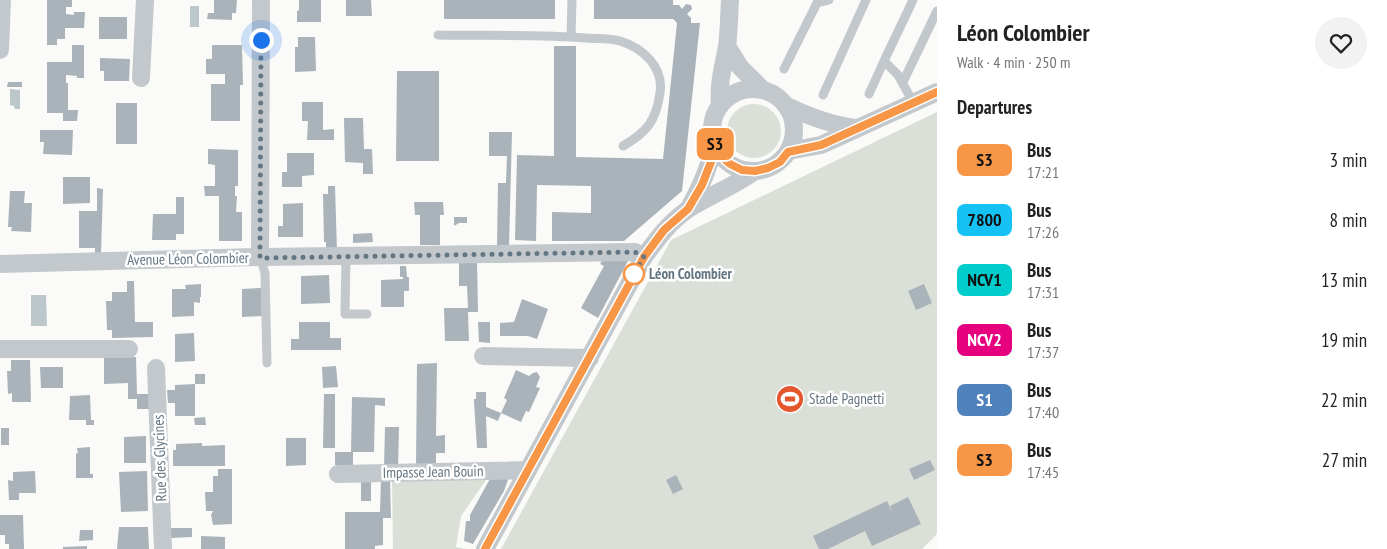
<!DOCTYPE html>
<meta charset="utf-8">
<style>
:root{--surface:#fff;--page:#f2f2f2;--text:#222;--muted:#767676}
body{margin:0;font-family:"PT Sans Narrow",sans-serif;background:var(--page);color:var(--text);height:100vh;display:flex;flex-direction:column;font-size:19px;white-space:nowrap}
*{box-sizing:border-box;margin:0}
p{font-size:16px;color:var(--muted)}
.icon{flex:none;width:28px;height:28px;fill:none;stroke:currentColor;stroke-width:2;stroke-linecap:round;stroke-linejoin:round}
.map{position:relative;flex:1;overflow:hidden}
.details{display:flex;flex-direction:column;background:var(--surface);width:450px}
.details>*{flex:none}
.badge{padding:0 10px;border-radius:8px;font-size:18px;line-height:32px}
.you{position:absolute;width:25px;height:25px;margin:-12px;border:4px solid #fff;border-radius:50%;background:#1a73e8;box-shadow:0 0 0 8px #1a73e833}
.map>.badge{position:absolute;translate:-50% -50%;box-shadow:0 0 0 2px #fff}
h2{padding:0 20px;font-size:19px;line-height:45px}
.round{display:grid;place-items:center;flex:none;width:52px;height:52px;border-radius:26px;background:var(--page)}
.overview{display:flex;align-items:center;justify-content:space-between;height:85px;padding:0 20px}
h1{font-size:24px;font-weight:800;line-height:38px}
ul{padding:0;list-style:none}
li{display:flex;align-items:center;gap:15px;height:60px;padding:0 20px}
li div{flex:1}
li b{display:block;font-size:19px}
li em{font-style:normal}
li .badge{min-width:55px;font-weight:700;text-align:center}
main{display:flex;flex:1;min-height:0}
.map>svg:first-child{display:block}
.green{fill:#dadfd7}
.water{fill:#bbc7cb}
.building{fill:#aab3b9}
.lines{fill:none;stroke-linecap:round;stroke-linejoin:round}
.lane{stroke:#c3c8cc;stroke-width:9}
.street{stroke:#c3c8cc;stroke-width:18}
.line-casing{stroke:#fff;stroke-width:11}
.line{stroke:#f79646;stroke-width:8}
.walk{stroke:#657683;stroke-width:5;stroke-dasharray:0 9}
.stop-dot{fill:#fff;stroke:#f79646;stroke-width:2.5}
.labels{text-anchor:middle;stroke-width:5;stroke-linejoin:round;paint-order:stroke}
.street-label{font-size:15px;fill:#657683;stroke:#fff}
.stop-label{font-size:15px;font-weight:bold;fill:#657683;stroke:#fff;text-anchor:start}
.poi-label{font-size:15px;fill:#657683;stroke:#fff;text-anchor:start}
</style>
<main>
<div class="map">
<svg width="937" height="549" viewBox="0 0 937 549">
<rect width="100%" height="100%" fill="#fafaf8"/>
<path class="green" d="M727 131a27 27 0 1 1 54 0a27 27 0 1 1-54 0Z
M937,112V534L922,549H501L671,240Z
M392,480H486L461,516L456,547L466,549H393Z"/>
<path class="water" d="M190,6H199V27H190Z
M10,89L20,90V109H15L14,106L10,105Z
M31,295H46L47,326H31Z"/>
<path class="building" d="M47,0H72V7H66V14L74,15V12H85L84,28H65V39H57V45H47Z
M214,0H237L236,13H232V20L207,19L208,13H214Z
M299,0H321V22H297V11L299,10Z
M346,0H371L372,16H346Z
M444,0H555V19H444Z
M594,0H673V5H679L682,9L686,4L691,5L692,9L687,14L691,18V23H700L682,191L624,241H552V212L591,213V186L537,185L536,241L515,240L517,155L554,156V46H576V157L663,159L677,23L673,19H594Z
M99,17H127V39H99Z
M298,37H315L316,71L295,72V47H298Z
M72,45H84V78H77V76L66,75V83H68V110H78L77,121H63V113H47V62H72Z
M212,45H242L243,85H240V121H211V84H225V74H206V59H212Z
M100,58L130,59L129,81H104V71H100Z
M397,71H439V161H396Z
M8,82H22V87H7Z
M302,102H323V130L334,129V140H307L308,121H302Z
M116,103H137V144H116Z
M344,118H363L364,149H372L373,174H363V163L345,162Z
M40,130H73L72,155L43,154L44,142H40Z
M489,132H512L509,246L497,247L498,183H506L507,156H489Z
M208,149L238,150V186H235V196H237L236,212H242V241H219V196H205L204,186H215V165L208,164Z
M287,153H314V175L302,176V187H282V172H287Z
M63,177H90V203L63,204Z
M328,186H335L337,251L326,252V242H324L323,194H328Z
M97,188L103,189L101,254H95V248H79V211H97Z
M10,191H25L24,203H32L31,232L11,231L12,227H8Z
M176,197H184V234H176V240H152L153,214H176Z
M414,202H443L444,215H440V245H420V215H415Z
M303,203V237H278V226H283V204Z
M454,217H467V223H459L454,226Z
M372,233L373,242L353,243V234Z
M477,261L478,312H468L469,341H445L444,308H468L467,286H459V262Z
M602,261H628L598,318L581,308L604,266L600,264Z
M400,266H406L407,277H409V291H404V307H381V280L403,279V277H400Z
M329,275L330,303L301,304V276Z
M127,281H134L135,322H153V337L112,338V330H107L106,301H112V292H127Z
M201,284V297H200V303L194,302V316L172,317V289H186L185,285Z
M924,284L932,303L916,310L908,291Z
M261,288L262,316L242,317V289Z
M522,299L548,309L537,339L528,336H500V323L514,322Z
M299,322H330V338H341V350H291V339H299Z
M478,322H490V343L479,342Z
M194,333L195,361L175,362V334Z
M136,357L137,394H149V409H137V399H128V383L104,384V358Z
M11,360H30L31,402H12V393L8,394L7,371H11Z
M437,363L436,436L445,435V453H436V468L416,467L417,364Z
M336,366L338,387L323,388L322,367Z
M40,367H63V388H41Z
M516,370L529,376L533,373L537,372L540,377L536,387L540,388L529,412L526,411L521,422L501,413L507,400L504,398Z
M195,374H205V384H195Z
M195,384V416H175V403H168L167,390H175V385Z
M476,392H486V407L501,413L498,421L486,416L487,448H477L474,402V399H476Z
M324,394H335V448H323Z
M90,395L91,420H94V425H86V420H69L70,396Z
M352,397L385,398V406L375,405L374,452H353V465H335V452H351Z
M205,417L206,425H195L194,418Z
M385,427H399L398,468H384Z
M1,428H9V445H1Z
M146,436V463H124V437Z
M286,438H306V465L286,466Z
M202,443V446L225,445V466H173V450H176V444Z
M90,447V474H93V478H76V453L78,454L77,448Z
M930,460L935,470L914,480L909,469Z
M218,469H232V524L213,525L211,515L213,511H206L205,492H213V476H218Z
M35,471L36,493H19V500H9L8,480L13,481V472Z
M147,471L148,511L121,512L119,472Z
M676,475L683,489L673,494L666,480Z
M491,477H509L504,491L473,544L464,541L466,521H470V515Z
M381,478H390L391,518H383V545L375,546V549H345V512H380Z
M361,482H371V501H361Z
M908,497L921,524L872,546L865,531L828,549H819L813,536L887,501L894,516L890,506Z
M0,515H23L24,549H9V544H5V535H0Z
M119,527H148L149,549H117Z
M171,528H192V537L171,538Z
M80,530H93V540L79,541Z
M201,536L225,537V549H201Z
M87,546V549H63V547Z"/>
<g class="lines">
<path class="lane" d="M438,35C488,36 537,34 586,38C597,39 610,38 620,41C643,48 664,67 660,93C656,121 647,132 623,146
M571,37L572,0
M784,69L817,3L829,0
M903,82L937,11
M869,94L884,61
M823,95L866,0
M913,102L898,75L884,61L913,0
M346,256L345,314H367
M260,257L265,273L267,363"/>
<path class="street" d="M727,46L740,67L763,90
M0,50L2,0
M141,78L145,0
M712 130a41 41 0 1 1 82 0a41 41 0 1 1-82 0Z
M720,106C718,85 723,67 727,47C729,32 729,15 730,0
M787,106C810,117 831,125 856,128
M788,151L821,145L937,92
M689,208C701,187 709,168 715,144
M260,257L261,0
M0,264L260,257L635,252L644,257
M0,349H129
M483,356L590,358
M156,368L163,549
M338,474L528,470
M485,549L644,257C657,239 671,220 690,208C711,195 734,186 755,171"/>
</g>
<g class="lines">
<defs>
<path id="line" d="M485,549L644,257L664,230L688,209L702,185L711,162L715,144L721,156L730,164L742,170L755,171L768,168L780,162L788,152L821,145L937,92"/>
</defs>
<use href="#line" class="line-casing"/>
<use href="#line" class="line"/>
<path class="walk" d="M261,40L260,258L635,252L644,257L634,274"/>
</g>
<defs>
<symbol id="stadium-disc" viewBox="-11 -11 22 22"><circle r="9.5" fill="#e4572e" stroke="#fff"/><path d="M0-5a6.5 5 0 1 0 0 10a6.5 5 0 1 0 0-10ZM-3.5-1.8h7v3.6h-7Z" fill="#fff"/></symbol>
</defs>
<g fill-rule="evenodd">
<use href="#stadium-disc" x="774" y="383" width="32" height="32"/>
</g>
<circle class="stop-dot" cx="634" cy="274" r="10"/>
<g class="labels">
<g class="street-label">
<text transform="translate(188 259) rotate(-1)" y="5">Avenue Léon Colombier</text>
<text transform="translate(160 458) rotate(-92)" y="5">Rue des Glycines</text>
<text transform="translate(433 472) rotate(-1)" y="5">Impasse Jean Bouin</text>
</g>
<g class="stop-label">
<text x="649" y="279">Léon Colombier</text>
</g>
<g class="poi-label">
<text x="809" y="404">Stade Pagnetti</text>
</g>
</g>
</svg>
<div class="you" style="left:261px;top:40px"></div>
<b class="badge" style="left:715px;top:144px;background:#f79646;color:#111">S3</b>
</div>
<section class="details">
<div class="overview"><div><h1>Léon Colombier</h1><p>Walk · 4 min · 250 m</p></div><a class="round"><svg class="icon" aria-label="heart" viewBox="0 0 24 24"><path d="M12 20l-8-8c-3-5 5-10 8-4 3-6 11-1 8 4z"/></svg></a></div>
<h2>Departures</h2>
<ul>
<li><span class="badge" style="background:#f79646;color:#111">S3</span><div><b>Bus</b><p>17:21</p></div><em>3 min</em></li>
<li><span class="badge" style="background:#16c1f3;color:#111">7800</span><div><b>Bus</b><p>17:26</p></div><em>8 min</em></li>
<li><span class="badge" style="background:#00cccb;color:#111">NCV1</span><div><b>Bus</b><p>17:31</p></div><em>13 min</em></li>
<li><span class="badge" style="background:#e6007e;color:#fff">NCV2</span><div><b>Bus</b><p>17:37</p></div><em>19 min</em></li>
<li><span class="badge" style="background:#4f81bd;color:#fff">S1</span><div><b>Bus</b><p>17:40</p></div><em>22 min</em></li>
<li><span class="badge" style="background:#f79646;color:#111">S3</span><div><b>Bus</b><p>17:45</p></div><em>27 min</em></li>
</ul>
</section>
</main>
